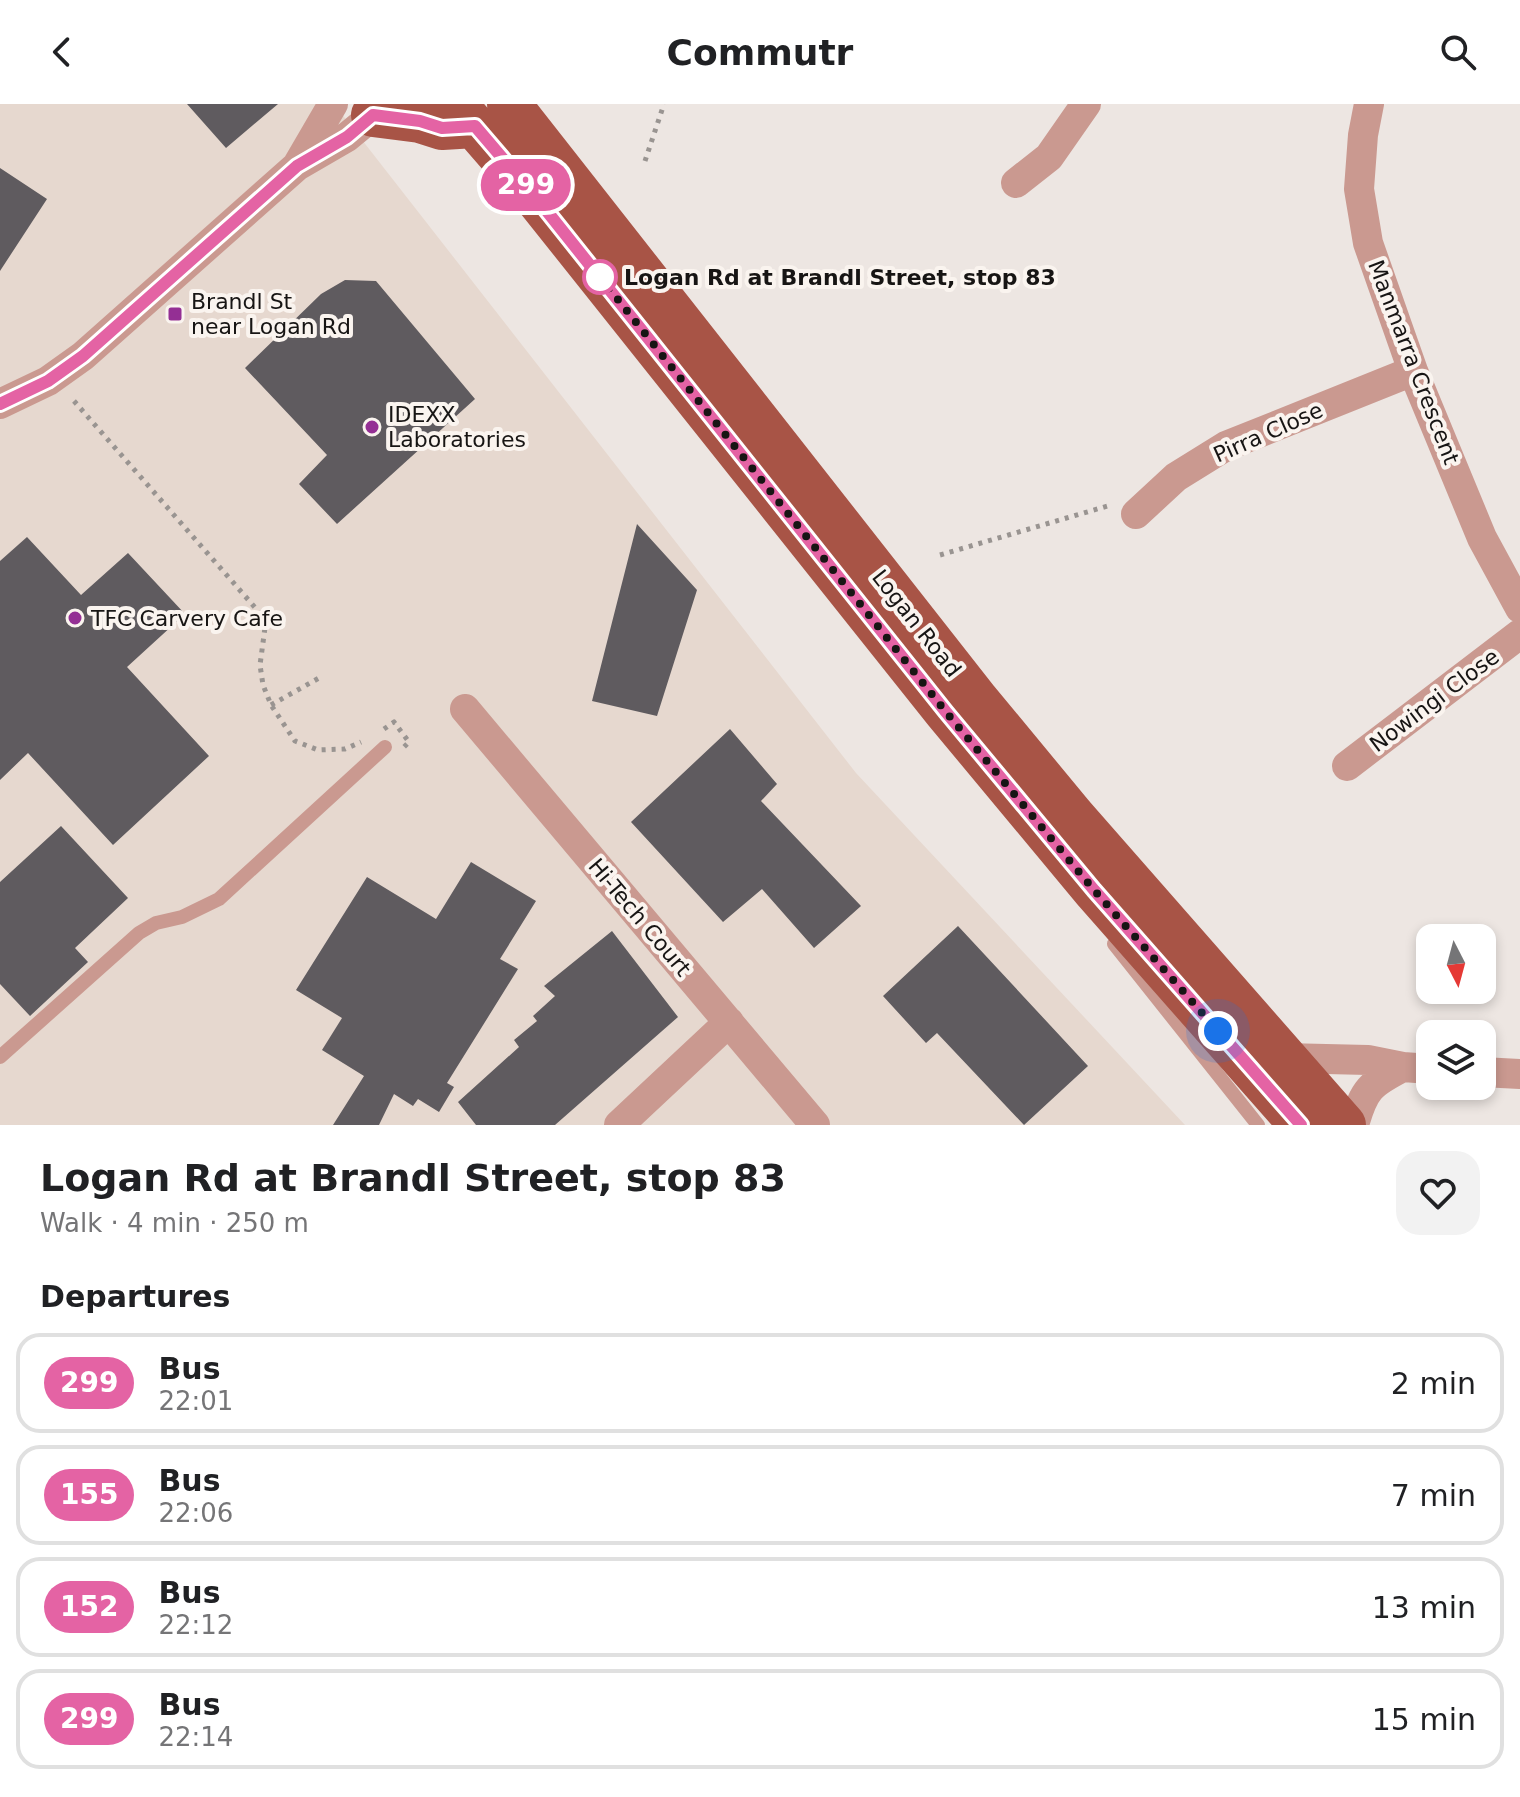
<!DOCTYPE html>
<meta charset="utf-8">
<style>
:root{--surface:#fff;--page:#f2f2f2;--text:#202124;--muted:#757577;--line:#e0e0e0}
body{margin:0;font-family:"DejaVu Sans",sans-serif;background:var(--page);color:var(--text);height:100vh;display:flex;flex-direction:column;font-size:30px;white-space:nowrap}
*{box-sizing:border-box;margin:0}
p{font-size:26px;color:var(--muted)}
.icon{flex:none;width:44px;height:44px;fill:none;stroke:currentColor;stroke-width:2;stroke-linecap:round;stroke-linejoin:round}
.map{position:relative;height:1021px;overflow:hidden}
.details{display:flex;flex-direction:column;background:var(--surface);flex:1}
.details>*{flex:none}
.badge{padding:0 16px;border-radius:26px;font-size:28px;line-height:52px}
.needle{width:52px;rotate:174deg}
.tools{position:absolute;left:1416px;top:820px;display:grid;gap:16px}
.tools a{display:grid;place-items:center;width:80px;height:80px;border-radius:16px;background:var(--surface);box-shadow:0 4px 12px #0003;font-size:40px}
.you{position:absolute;width:40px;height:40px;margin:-20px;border:6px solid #fff;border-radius:50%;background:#1a73e8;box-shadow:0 0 0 12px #1a73e833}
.map>.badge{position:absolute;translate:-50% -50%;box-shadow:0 0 0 4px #fff}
h2{padding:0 40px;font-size:30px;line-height:72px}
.round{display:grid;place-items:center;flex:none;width:84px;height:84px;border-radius:24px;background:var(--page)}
.headline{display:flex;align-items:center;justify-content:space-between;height:136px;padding:0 40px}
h1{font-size:38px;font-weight:800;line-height:60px}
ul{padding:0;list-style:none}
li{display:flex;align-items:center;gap:24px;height:100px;margin:0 16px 12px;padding:0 24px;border:4px solid var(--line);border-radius:24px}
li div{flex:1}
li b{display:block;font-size:30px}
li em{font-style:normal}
li .badge{min-width:88px;font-weight:700;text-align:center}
header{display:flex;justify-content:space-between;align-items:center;height:104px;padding:0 40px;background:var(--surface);font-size:36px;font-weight:800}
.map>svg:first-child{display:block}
.built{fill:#e6d8cf}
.building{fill:#5f5b5f}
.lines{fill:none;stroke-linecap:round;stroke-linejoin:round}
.path{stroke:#999491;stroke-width:5;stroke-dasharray:4 6;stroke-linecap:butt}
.service{stroke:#ca9990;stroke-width:14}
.minor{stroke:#ca9990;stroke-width:30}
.primary{stroke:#a85446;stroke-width:44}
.line-casing{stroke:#fff;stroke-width:18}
.line{stroke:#e463a4;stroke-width:12}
.walk{stroke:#171514;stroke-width:8;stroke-dasharray:0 14.4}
.stop-dot{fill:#fff;stroke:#e463a4;stroke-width:4}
.poi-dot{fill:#942f94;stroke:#faf4ef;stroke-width:3}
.labels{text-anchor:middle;stroke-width:8;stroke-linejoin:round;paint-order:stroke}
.stop-label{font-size:22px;font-weight:bold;fill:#171514;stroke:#faf4ef;text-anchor:start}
.poi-label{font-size:22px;fill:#171514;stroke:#faf4ef;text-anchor:start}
.street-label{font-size:22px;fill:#171514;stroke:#faf4ef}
</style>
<header><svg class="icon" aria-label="back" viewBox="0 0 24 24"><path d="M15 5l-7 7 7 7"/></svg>Commutr<svg class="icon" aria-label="search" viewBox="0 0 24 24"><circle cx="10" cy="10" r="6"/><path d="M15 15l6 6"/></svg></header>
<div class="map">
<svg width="1520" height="1021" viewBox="0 0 1520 1021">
<rect width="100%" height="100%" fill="#ede6e2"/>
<path class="built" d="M0,0H334L856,669L1185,1021H0Z"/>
<path class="building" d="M187,0H278L226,44Z
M0,64L47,95L0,167Z
M345,176L376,177L475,295L337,420L299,380L327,351L245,264L321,190Z
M637,420L697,486L657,612L592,597Z
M27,433L81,491L128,449L185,510L127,563L209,652L113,741L28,649L0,676V457Z
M730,625L777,680L761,697L861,802L814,844L762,785L723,818L631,718Z
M61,722L128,794L75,844L88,858L30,912L0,880V778Z
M471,758L536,797L500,855L518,865L447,979L454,983L439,1008L418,995L413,1002L394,990L379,1021H333L364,972L322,946L342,914L296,886L367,773L436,815Z
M958,822L1088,962L1024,1021L937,929L926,939L883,892Z
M612,827L678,913L555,1021H476L458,998L519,943L514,936L537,917L533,912L555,892L544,882Z"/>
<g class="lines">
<path class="path" d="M645,57L664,0
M74,297L266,516L260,561L263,581L271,601L295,637L318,646L345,645L361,638
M940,451L1111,401
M271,601L319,574
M384,625L394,618L409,638L403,644"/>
<path class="service" d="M1114,840L1258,1021
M0,953L139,829L156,819L182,813L219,795L385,643"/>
<path class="minor" d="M1369,0L1363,31L1359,85L1368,139L1413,267L1482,434L1520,504
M298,60L333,0
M1016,79L1049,53L1086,0
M0,300L48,277L83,252L297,62L347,33L387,0
M1136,410L1176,373L1226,342L1413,267
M465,605L815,1021
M1347,662L1520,530
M1284,954L1368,956L1403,963L1430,965
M1482,968L1520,970
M619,1021L729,918
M1354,1021C1364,985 1370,980 1403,963"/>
<path class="primary" d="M455,0L534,91L946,608L1094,786L1301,1021
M509,0L977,596L1073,712L1344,1021
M373,11L420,17L442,24L475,22"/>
</g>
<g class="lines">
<defs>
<path id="line" d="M0,300L48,277L83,252L297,62L347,33L373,11L420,17L442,24L475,22L534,91L946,608L1094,786L1301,1021"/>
</defs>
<use href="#line" class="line-casing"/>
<use href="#line" class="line"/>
<path class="walk" d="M600,173L946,608L1094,786L1218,927"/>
</g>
<circle class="stop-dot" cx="600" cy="173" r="16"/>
<g class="poi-dot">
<rect x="167" y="202" width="16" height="16" rx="4"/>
<circle cx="372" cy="323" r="8"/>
<circle cx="75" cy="514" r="8"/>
</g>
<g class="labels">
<g class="stop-label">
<text x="624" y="181">Logan Rd at Brandl Street, stop 83</text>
</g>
<g class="poi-label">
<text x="191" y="205">Brandl St<tspan x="191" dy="25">near Logan Rd</tspan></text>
<text x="388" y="318">IDEXX<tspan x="388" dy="25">Laboratories</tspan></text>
<text x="91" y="522">TFC Carvery Cafe</text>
</g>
<g class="street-label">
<text transform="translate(1414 258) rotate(69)" y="8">Manmarra Crescent</text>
<text transform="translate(1268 328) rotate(-24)" y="8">Pirra Close</text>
<text transform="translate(917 519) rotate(52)" y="8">Logan Road</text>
<text transform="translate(1434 596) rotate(-37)" y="8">Nowingi Close</text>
<text transform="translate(640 813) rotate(50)" y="8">Hi-Tech Court</text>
</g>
</g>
</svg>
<div class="tools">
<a><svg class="needle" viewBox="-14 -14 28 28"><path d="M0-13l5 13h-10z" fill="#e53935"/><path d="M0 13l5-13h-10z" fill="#757577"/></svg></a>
<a><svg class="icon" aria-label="layers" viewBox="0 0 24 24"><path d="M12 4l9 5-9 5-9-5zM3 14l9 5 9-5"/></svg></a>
</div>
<div class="you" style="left:1218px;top:927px"></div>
<b class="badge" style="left:526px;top:81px;background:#e463a4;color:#fff">299</b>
</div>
<section class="details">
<div class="headline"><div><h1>Logan Rd at Brandl Street, stop 83</h1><p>Walk · 4 min · 250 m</p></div><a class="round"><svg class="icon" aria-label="heart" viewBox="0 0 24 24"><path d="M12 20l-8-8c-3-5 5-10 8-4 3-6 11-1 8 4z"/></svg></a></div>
<h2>Departures</h2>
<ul>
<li><span class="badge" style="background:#e463a4;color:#fff">299</span><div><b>Bus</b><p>22:01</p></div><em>2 min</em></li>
<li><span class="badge" style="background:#e463a4;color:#fff">155</span><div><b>Bus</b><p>22:06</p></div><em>7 min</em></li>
<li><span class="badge" style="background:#e463a4;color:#fff">152</span><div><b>Bus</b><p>22:12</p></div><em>13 min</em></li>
<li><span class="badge" style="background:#e463a4;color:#fff">299</span><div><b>Bus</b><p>22:14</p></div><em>15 min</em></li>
</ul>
</section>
